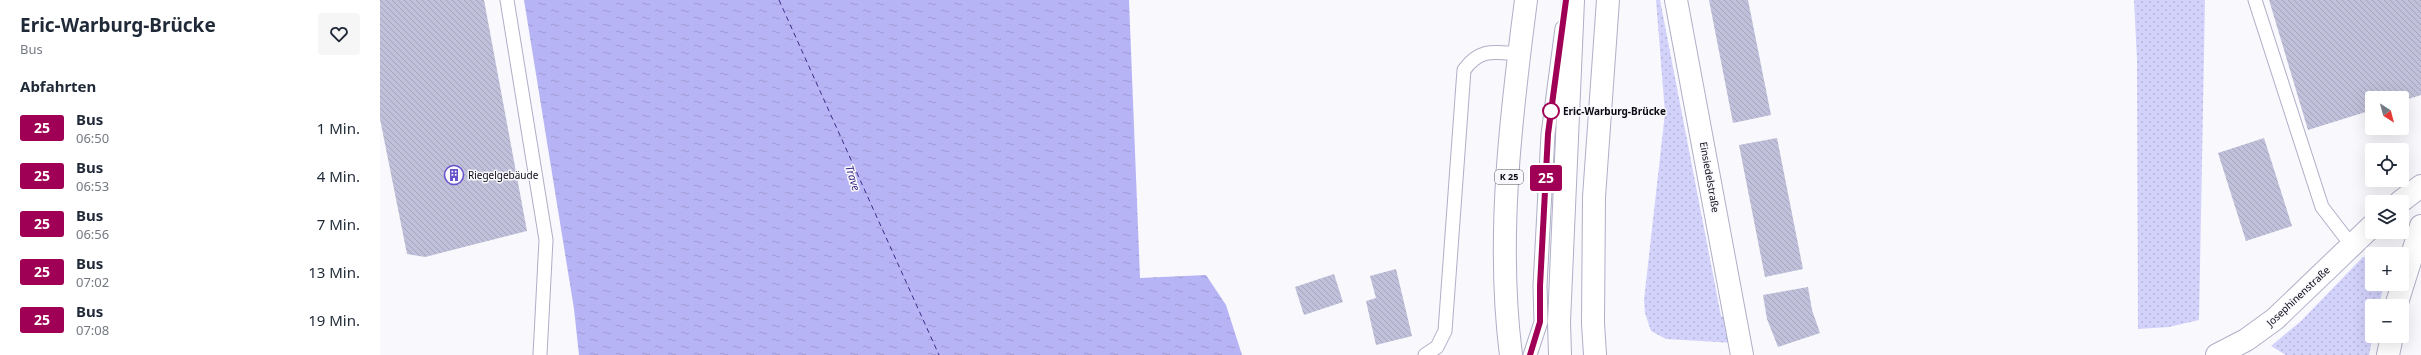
<!DOCTYPE html>
<html lang="de">
<meta charset="utf-8">
<style>
:root{--surface:#fff;--page:#f6f6f7;--text:#1f2937;--muted:#747a83}
body{margin:0;font-family:"Noto Sans",sans-serif;background:var(--page);color:var(--text);height:100vh;display:flex;flex-direction:column;font-size:15px;white-space:nowrap}
*{box-sizing:border-box;margin:0}
p{font-size:13px;color:var(--muted)}
.icon{flex:none;width:22px;height:22px;fill:none;stroke:currentColor;stroke-width:2;stroke-linecap:round;stroke-linejoin:round}
.map{position:relative;flex:1;overflow:hidden}
.sheet{display:flex;flex-direction:column;background:var(--surface);width:380px}
.sheet>*{flex:none}
.badge{padding:0 8px;border-radius:3px;font-size:14px;line-height:26px}
.needle{width:26px;rotate:144deg}
.tools{position:absolute;left:1985px;top:91px;display:grid;gap:8px}
.tools a{display:grid;place-items:center;width:44px;height:44px;border-radius:4px;background:var(--surface);box-shadow:0 4px 16px #0002;font-size:20px}
.map>.badge{position:absolute;translate:-50% -50%;box-shadow:0 0 0 2px #fff}
h2{padding:0 20px;font-size:15px;line-height:36px}
.round{display:grid;place-items:center;flex:none;width:42px;height:42px;border-radius:4px;background:var(--page)}
.headline{display:flex;align-items:center;justify-content:space-between;height:68px;padding:0 20px}
h1{font-size:19px;font-weight:700;line-height:30px}
ul{padding:0;list-style:none}
li{display:flex;align-items:center;gap:12px;height:48px;padding:0 20px}
li div{flex:1}
li b{display:block;font-size:15px}
li em{font-style:normal}
li .badge{min-width:44px;font-weight:700;text-align:center}
main{display:flex;flex:1;min-height:0}
.map>svg:first-child{display:block}
.grass{fill:url(#grass-dots)}
.water{fill:url(#water-ripples)}
.lines{fill:none;stroke-linecap:round;stroke-linejoin:round}
.ferry{stroke:#3d2b87;stroke-width:1;stroke-dasharray:5 4;stroke-linecap:butt}
.building{fill:url(#building-back-hatch)}
.service-casing{stroke:#afafc8;stroke-width:15}
.minor-casing{stroke:#afafc8;stroke-width:24}
.primary-casing{stroke:#afafc8;stroke-width:24}
.service{stroke:#fff;stroke-width:13}
.minor{stroke:#fff;stroke-width:22}
.primary{stroke:#fff;stroke-width:22}
.line-casing{stroke:#fff;stroke-width:9}
.line{stroke:#9f0055;stroke-width:6}
.stop-dot{fill:#fff;stroke:#9f0055;stroke-width:2}
.labels{text-anchor:middle;stroke-width:3;stroke-linejoin:round;paint-order:stroke}
.shield{fill:#f8f8fd;stroke:#525259;stroke-width:1}
.shield-label{font-size:9px;font-weight:bold;fill:#0b0b13}
.stop-label{font-size:10px;font-weight:bold;fill:#0b0b13;stroke:#f8f8fd;text-anchor:start}
.poi-label{font-size:10px;fill:#0b0b13;stroke:#f8f8fd;text-anchor:start}
.street-label{font-size:10px;fill:#0b0b13;stroke:#f8f8fd}
.water-label{font-size:11px;font-style:italic;fill:#3d2b87;stroke:#f8f8fd}
</style>
<main>
<section class="sheet">
<div class="headline"><div><h1>Eric-Warburg-Brücke</h1><p>Bus</p></div><a class="round"><svg class="icon" aria-label="heart" viewBox="0 0 24 24"><path d="M12 20l-8-8c-3-5 5-10 8-4 3-6 11-1 8 4z"/></svg></a></div>
<h2>Abfahrten</h2>
<ul>
<li><span class="badge" style="background:#9f0055;color:#fff">25</span><div><b>Bus</b><p>06:50</p></div><em>1 Min.</em></li>
<li><span class="badge" style="background:#9f0055;color:#fff">25</span><div><b>Bus</b><p>06:53</p></div><em>4 Min.</em></li>
<li><span class="badge" style="background:#9f0055;color:#fff">25</span><div><b>Bus</b><p>06:56</p></div><em>7 Min.</em></li>
<li><span class="badge" style="background:#9f0055;color:#fff">25</span><div><b>Bus</b><p>07:02</p></div><em>13 Min.</em></li>
<li><span class="badge" style="background:#9f0055;color:#fff">25</span><div><b>Bus</b><p>07:08</p></div><em>19 Min.</em></li>
</ul>
</section>
<div class="map">
<svg width="2041" height="355" viewBox="0 0 2041 355">
<defs>
<pattern id="grass-dots" width="8" height="8" patternUnits="userSpaceOnUse"><rect width="8" height="8" fill="#d3d2fb"/><path d="M2 2h.1M6 6h.1" fill="none" stroke="#b4b3d6" stroke-width="1.8" stroke-linecap="round"/></pattern>
<pattern id="water-ripples" width="26" height="14" patternUnits="userSpaceOnUse"><rect width="26" height="14" fill="#b7b4f6"/><path d="M2 4q2-2 4 0t4 0M15 11q2-2 4 0t4 0" fill="none" stroke="#9c99d2"/></pattern>
<pattern id="building-back-hatch" width="6" height="6" patternUnits="userSpaceOnUse"><rect width="6" height="6" fill="#c0c0da"/><path d="M-1 5l2 2M0 0l6 6M5-1l2 2" fill="none" stroke="#a4a4ba"/></pattern>
</defs>
<rect width="100%" height="100%" fill="#f8f8fd"/>
<path class="grass" d="M1276,0H1280L1341,316L1351,325L1354,343L1286,339L1271,331L1265,313L1264,300L1285,113Z
M1754,0H1825L1819,320L1789,327L1758,329L1757,60Z
M1983,257H1992V284H2004L1999,306H1992L1993,336L1989,355H1906L1891,346L1921,321Z"/>
<path class="water" d="M144,0H749L760,278L826,275L846,305L862,355H199L194,309Z"/>
<g class="lines">
<path class="ferry" d="M399,0L559,355"/>
</g>
<path class="building" d="M0,0H104L147,231L45,257L27,254L0,119Z
M1329,0H1368L1391,115L1353,123Z
M1889,0H2041V95L2022,101V98H1992V110L1928,130Z
M1397,138L1423,269L1385,277L1359,145Z
M1884,138L1912,226L1866,241L1838,153Z
M1016,269L1032,336L996,345L986,301L996,298L990,276Z
M954,274L963,302L924,315L915,287Z
M1428,287L1432,310L1440,333L1398,347L1387,319L1383,295Z"/>
<g class="lines">
<defs>
<path id="service" d="M127,0L166,240L160,355
M1875,0L1942,207L1972,246
M1045,355L1057,347L1065,331L1084,70C1100,48 1114,52 1139,54
M1150,355L1161,322L1160,286L1168,134L1182,28"/>
<path id="minor" d="M1296,0L1362,355
M2020,202L2041,186
M2016,306L2041,226
M1837,355L1866,340L1895,319L1992,226
M2008,355L2012,336"/>
<path id="primary" d="M1131,355C1116,239 1131,115 1146,0
M1180,355L1179,322L1193,0
M1215,355L1213,323L1214,197L1228,0"/>
</defs>
<use href="#service" class="service-casing"/>
<use href="#minor" class="minor-casing"/>
<use href="#primary" class="primary-casing"/>
<use href="#service" class="service"/>
<use href="#minor" class="minor"/>
<use href="#primary" class="primary"/>
</g>
<g class="lines">
<defs>
<path id="line" d="M1150,355L1160,322V286L1168,134L1186,0"/>
</defs>
<use href="#line" class="line-casing"/>
<use href="#line" class="line"/>
</g>
<defs>
<symbol id="building-ring" viewBox="-11 -11 22 22"><circle r="9.5" fill="#f8f8fd" stroke="#6652cc" stroke-width="1.5"/><path d="M-4-6H4V6H1V3H-1V6H-4ZM-2.5-4.3h1.7v1.8h-1.7ZM.8-4.3h1.7v1.8H.8ZM-2.5-1h1.7V.8h-1.7ZM.8-1h1.7V.8H.8Z" fill="#6652cc"/></symbol>
</defs>
<g fill-rule="evenodd">
<use href="#building-ring" x="63" y="164" width="22" height="22"/>
</g>
<circle class="stop-dot" cx="1171" cy="111" r="8"/>
<g class="labels">
<rect class="shield" x="1115" y="170" width="28" height="14" rx="3"/>
<g class="shield-label">
<text x="1129" y="180">K 25</text>
</g>
<g class="stop-label">
<text x="1183" y="115">Eric-Warburg-Brücke</text>
</g>
<g class="poi-label">
<text x="88" y="179">Riegelgebäude</text>
</g>
<g class="street-label">
<text transform="translate(1330 177) rotate(80)" y="4">Einsiedelstraße</text>
<text transform="translate(1918 296) rotate(-43)" y="4">Josephinenstraße</text>
</g>
<g class="water-label">
<text transform="translate(473 178) rotate(73)" y="4">Trave</text>
</g>
</g>
</svg>
<div class="tools">
<a><svg class="needle" viewBox="-14 -14 28 28"><path d="M0-13l5 13h-10z" fill="#e53935"/><path d="M0 13l5-13h-10z" fill="#747a83"/></svg></a>
<a><svg class="icon" aria-label="locate" viewBox="0 0 24 24"><circle cx="12" cy="12" r="6"/><path d="M12 2v4M12 18v4M2 12h4M18 12h4"/></svg></a>
<a><svg class="icon" aria-label="layers" viewBox="0 0 24 24"><path d="M12 4l9 5-9 5-9-5zM3 14l9 5 9-5"/></svg></a>
<a>+</a>
<a>−</a>
</div>
<b class="badge" style="left:1166px;top:178px;background:#9f0055;color:#fff">25</b>
</div>
</main>
